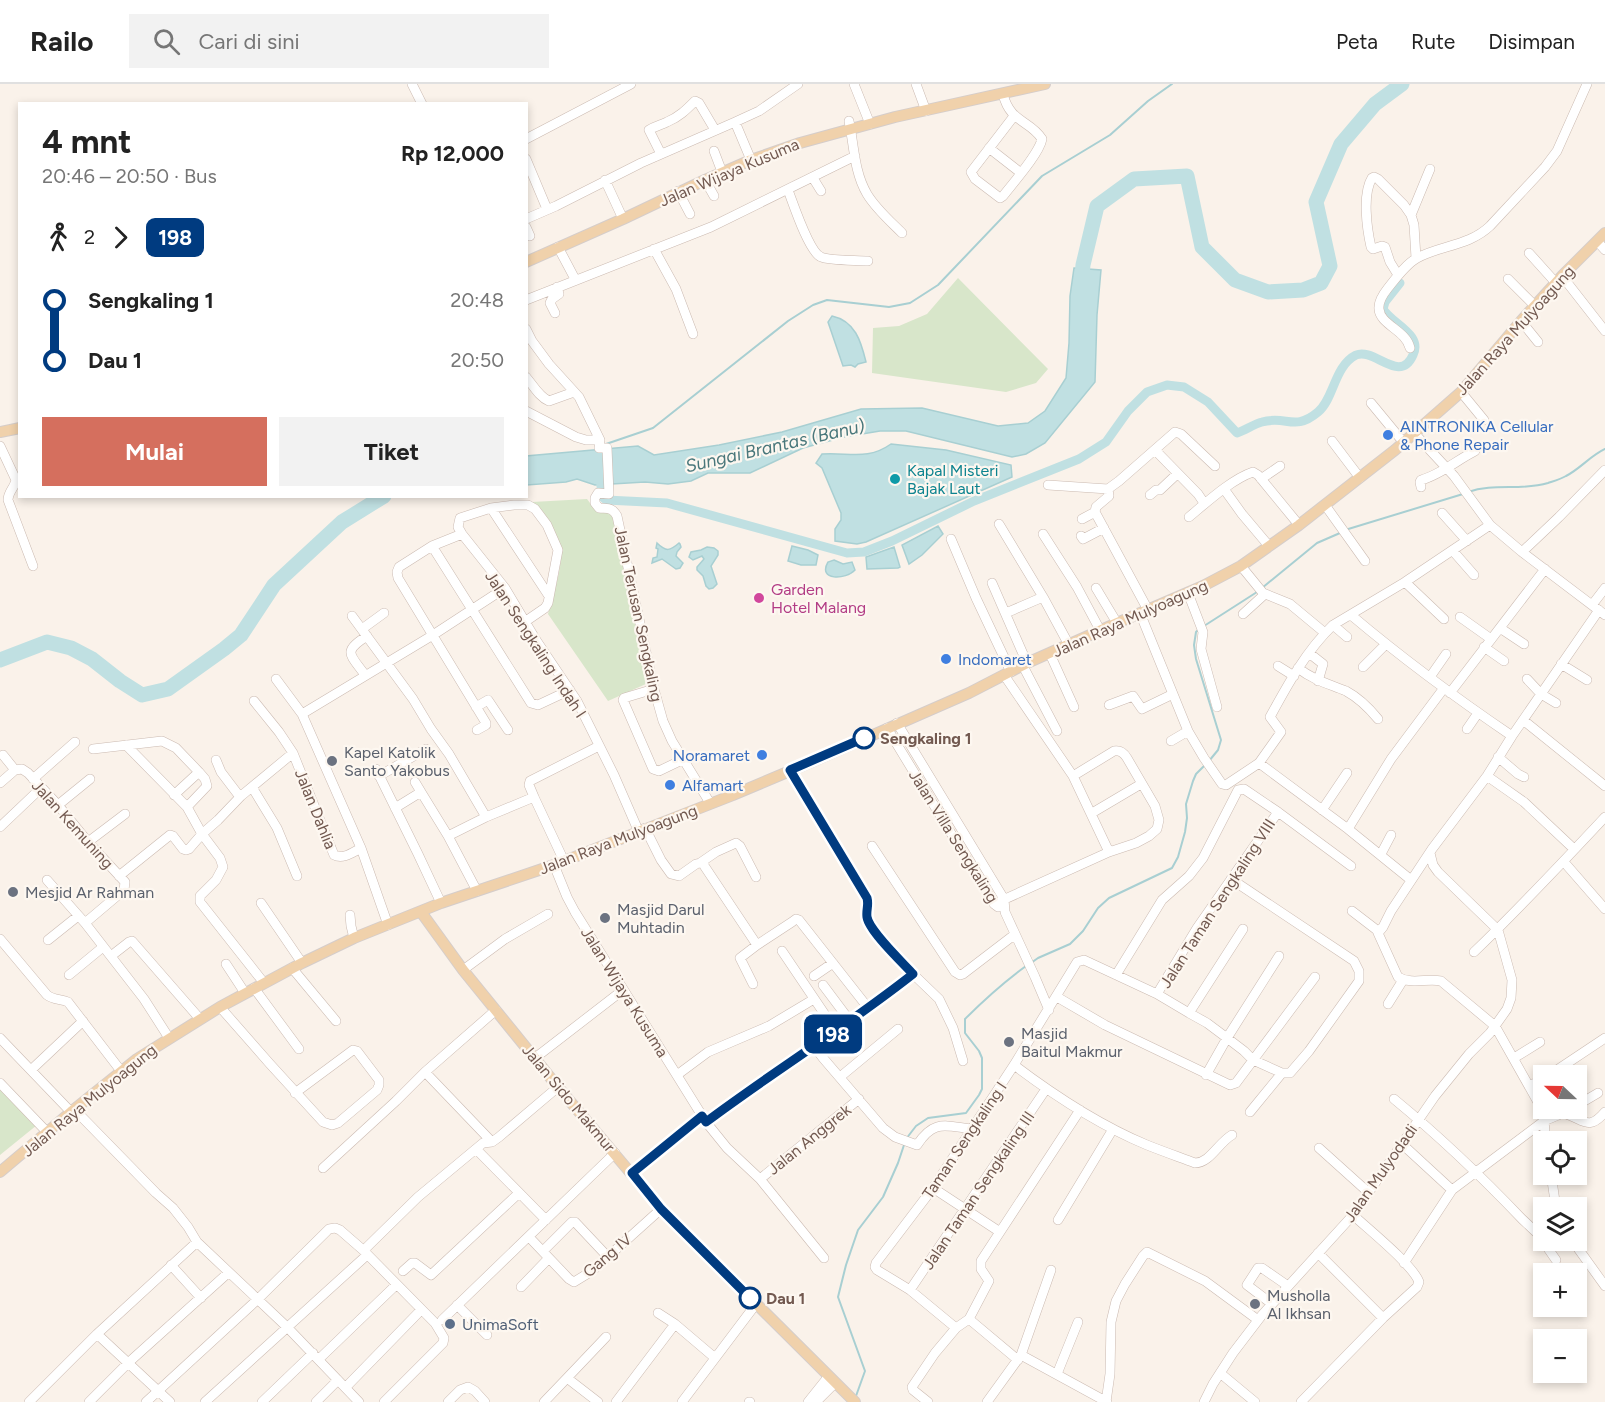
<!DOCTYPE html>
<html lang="id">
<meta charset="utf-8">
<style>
:root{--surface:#fff;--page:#f2f2f2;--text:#222;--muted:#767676;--line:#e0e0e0;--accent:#d56f5e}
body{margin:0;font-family:Figtree,sans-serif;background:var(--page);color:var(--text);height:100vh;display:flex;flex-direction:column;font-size:22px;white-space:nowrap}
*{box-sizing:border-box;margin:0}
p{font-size:20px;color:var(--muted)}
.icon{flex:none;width:33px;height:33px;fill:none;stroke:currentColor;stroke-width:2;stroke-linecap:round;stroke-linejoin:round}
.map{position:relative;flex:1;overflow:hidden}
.panel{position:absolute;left:18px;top:18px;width:510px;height:396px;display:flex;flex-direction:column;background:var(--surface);border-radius:0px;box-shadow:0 3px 9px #0003}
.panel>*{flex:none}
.badge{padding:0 12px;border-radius:9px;font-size:21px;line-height:39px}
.needle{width:39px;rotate:292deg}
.buttons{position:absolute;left:1533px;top:981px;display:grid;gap:12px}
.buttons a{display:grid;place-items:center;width:54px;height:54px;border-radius:0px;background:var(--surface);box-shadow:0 3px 9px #0003;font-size:30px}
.map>.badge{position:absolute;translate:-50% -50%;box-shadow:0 0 0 3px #fff}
.legs{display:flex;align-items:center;gap:9px;height:66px;padding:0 24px;font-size:20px}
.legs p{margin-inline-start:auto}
.summary{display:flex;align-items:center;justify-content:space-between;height:102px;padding:0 24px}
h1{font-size:33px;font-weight:700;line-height:45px}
.cta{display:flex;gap:12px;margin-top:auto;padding:12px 24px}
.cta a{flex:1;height:69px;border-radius:0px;background:var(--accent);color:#fff;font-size:24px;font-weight:700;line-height:69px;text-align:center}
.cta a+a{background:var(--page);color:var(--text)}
ul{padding:0 24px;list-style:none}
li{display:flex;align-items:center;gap:21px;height:60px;font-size:22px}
li i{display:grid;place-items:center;width:9px;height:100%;margin:0 8px;background:currentColor}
li i::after{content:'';width:15px;height:15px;margin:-8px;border:4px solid;border-radius:50%;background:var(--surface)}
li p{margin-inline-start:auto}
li:first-child i{background:linear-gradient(#0000 50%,currentColor 0)}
li:last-child i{background:linear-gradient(currentColor 50%,#0000 0)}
header{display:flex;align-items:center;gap:36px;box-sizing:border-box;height:84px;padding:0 30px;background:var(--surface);border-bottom:2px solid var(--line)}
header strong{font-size:28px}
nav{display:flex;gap:33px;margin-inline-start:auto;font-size:21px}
.search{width:420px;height:54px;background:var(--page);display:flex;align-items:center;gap:15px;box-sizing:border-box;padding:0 21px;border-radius:0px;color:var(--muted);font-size:22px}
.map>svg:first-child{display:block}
.green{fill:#d8e6ca}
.water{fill:#c0e0e2;stroke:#a8cfd2;stroke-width:1.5}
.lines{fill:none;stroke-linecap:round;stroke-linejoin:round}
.stream{stroke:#a8cfd2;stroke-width:2}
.canal{stroke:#c0e0e2;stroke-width:9}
.river{stroke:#c0e0e2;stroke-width:15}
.minor-casing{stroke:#cbbab1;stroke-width:10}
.major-casing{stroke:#d5cdca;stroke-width:12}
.minor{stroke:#fff;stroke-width:9}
.major{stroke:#f0d1ab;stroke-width:10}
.line-1-casing{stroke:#fff;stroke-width:14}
.line-1{stroke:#003b80;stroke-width:9}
.shop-dot{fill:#3f7fe0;stroke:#fdf7f0;stroke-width:2}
.culture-dot{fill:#0f9aa8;stroke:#fdf7f0;stroke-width:2}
.hotel-dot{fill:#d1479c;stroke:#fdf7f0;stroke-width:2}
.stop-1-dot{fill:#fff;stroke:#003b80;stroke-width:3}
.worship-dot{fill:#6b7280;stroke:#fdf7f0;stroke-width:2}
.service-dot{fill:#5c6f8a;stroke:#fdf7f0;stroke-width:2}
.labels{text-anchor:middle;stroke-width:4.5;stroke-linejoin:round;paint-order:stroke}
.street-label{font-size:16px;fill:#725950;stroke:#fdf7f0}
.shop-label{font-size:16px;fill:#366cbe;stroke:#fdf7f0;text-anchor:start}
.culture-label{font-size:16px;fill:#0d838f;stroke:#fdf7f0;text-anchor:start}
.hotel-label{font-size:16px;fill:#b23c85;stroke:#fdf7f0;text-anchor:start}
.stop-label{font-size:16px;font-weight:bold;fill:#725950;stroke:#fdf7f0;text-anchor:start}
.worship-label{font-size:16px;fill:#5b616d;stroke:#fdf7f0;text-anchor:start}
.service-label{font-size:16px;fill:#4e5e75;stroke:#fdf7f0;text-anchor:start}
.water-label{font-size:18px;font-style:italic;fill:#49777b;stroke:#fdf7f0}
</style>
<header>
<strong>Railo</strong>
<div class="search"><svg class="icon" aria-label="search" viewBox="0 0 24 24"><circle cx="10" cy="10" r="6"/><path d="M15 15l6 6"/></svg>Cari di sini</div>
<nav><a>Peta</a><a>Rute</a><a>Disimpan</a></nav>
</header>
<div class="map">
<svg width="1605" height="1318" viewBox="0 0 1605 1318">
<rect width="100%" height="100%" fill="#faf2ea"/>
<path class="green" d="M958,194L1048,285L1036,299L1006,308L872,289L873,244L899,242L927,230Z
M587,415L593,423L613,431L648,599L608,617L548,530C562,478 573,461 532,418Z
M0,1002L37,1041L0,1071Z"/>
<path class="water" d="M1074,184L1101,186L1097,231L1095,298L1045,359L1026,370L1012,373L906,347H880L844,353L803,364L750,389H708L691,397L668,400L645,398L595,401L577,395L566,398L527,401L526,372L638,362L654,371L719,361L782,348L861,325L922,324L998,342L1028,339L1045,327L1066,294L1069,259L1070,212Z
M832,232C855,237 861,257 866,278L858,280L855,283L851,281L843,282L828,238Z
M891,360L946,366L1011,381L1012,393L866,458L857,460L835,457V445L841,436V429L822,384L816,379L822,370C849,368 867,377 891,360Z
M938,442L943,450L922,471L909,480L902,461Z
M657,459C666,468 670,467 679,459L680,460L681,463L677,468L676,472L683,479L680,484L676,485L662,475L652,479L653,474L657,473L658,465L656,464Z
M792,462L808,466L818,471L816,481H801L788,477Z
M707,463L714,464L718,467V471L711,482L717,500L713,504L709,505L706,502L703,492L697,486V483L704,475L702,472L693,476L689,473L691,468L701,466Z
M894,463L900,483L898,484L867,485L866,473Z
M834,476L843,480L852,478L855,486C846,496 817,497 828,478Z"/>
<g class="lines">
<path class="stream" d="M606,360L653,344L788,237L813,221L827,216L889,223L910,219L938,201L1042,92L1110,51L1148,17L1172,0
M1468,408C1494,399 1522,407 1548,399C1554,397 1561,395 1566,392C1580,385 1590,372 1605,365
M1345,446L1463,410
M1262,504L1317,459L1340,449
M1204,542L1257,508
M1199,545L1196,548L1194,561L1196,575L1221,656L1218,666L1209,677
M1031,879L1038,874L1070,860L1083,847L1098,824L1109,814L1172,784L1178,773L1185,748L1187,734L1186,720L1193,697L1196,690L1205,681
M906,1055L916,1042L928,1034L966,1029L979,1011L982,1005V974L979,967L965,949V935C984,916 1004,898 1026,882
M856,1312L865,1287L838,1213L846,1181L858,1146L883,1113L898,1079L904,1061"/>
<path class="canal" d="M600,391L602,413L606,416L667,419L847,469L864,468L892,457L974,417L1079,375L1106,358L1128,327L1147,308L1167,301L1184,303L1208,318L1237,349C1246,346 1254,340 1262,338C1287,331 1294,348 1318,328C1334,315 1334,282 1356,271C1374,263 1400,301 1413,271C1423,250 1392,240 1383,225L1385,218L1400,199"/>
<path class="river" d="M1081,203L1083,181L1097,122L1134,95L1187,92L1202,163L1235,196L1268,208L1303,206L1321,199L1330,182L1316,118L1341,60L1375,20L1402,0
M0,576L47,558L71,564L92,575L120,597L142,611L168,605L224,565L241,551L274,501L342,438L384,412"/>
<defs>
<path id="minor" d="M412,0L422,20
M854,0L870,40
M916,0L926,27
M1003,10C1010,39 1030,36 1042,55C1039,70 1013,99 1003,112L1000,114L975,95L971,88L1014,32
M849,37C854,61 854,88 867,110C876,125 890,137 902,149
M735,38L759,27L798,0
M526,55L631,0
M989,64L1021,89
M714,67L722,88
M661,70L649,46C655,42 661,41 667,38C679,33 686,26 695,17L699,19L715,46
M526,75L547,125
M813,94L821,107
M605,96L623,135
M705,96L714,112
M788,106C793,119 809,168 821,173C830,177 856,176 868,177
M678,107L690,130
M1411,131L1430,85
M526,135L556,122L641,79L735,38L751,76
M526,143L530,152
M1597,157L1605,166
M558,163L575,195
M654,165L676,205L693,250
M1529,169L1556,199
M1398,191L1390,178L1385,163L1382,162L1373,165L1371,163C1367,145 1362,110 1372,94L1374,93L1378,95L1404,121L1411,131L1414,141L1416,174
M1562,192L1605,247
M1508,195L1535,222
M526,216L711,143L855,72
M555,229L550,219L552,215L559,210L557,203
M1521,237L1538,258
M526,245L532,257L549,280L579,313L600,356L599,364H607L609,410L598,409L595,414V419L599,424C608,425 612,423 617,432L654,605L663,637L672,657L710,719
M1410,264C1406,246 1380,241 1379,225C1378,217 1384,209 1388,204C1396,194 1406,180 1417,174C1441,161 1469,162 1490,142L1545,83L1557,67L1587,0
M526,293C533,301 539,313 549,317L574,308
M1461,308L1484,336
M1371,319L1404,359
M526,327L576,353L586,356H600
M1415,350L1454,392L1490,441L1522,468L1605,531
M1332,357L1360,394
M0,362L16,396C15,403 8,408 8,416L33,482
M1155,366L1198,410L1204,419
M1261,395L1280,382
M1048,401L1108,405L1119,397L1175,348L1181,350L1215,382
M1421,403L1420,398L1421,396C1440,391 1457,376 1475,367
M1108,405L1109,412L1096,423L1095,428L1148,526
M1224,405L1242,430L1269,462
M1150,411L1156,406H1160L1177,390
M1325,421L1365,477
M491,424L549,512
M1442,429L1467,457
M1189,433C1207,418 1232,395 1253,388L1258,391L1299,441
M1082,435L1095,428
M999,440L1043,513L1069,561
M462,450L432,462L399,483L397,488L398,494L486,639V641L477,646
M1043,450L1077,503L1100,546
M1081,452L1083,455L1085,454L1104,444
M951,455L976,514L1011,588
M432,462L531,619L538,621L570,606
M1453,467L1474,491
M1522,468L1559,433L1605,386
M1241,482L1263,509L1290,520L1325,549
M1405,498L1444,535
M992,499L1027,579
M1096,504L1117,539
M1188,509L1203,548L1201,565L1217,623
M1592,521L1605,504
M1006,529L1043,513
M1140,529L1188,647L1204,674L1222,700L1226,701L1259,679
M1243,530L1265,510
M1351,531C1402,574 1456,614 1512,652L1599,526
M352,532L413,615L431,645L449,670L486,733
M1460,533L1491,555
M526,537L545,524L548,519L558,466L547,441L535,425L528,421H514L491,424L460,434L458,443L462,450L505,504L536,556L577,617L614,691L638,746
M1333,541L1347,553
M1500,544L1524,560
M362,545L384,529
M1484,563L1504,577
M1309,569L1323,580L1318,597
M1050,570L1074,623
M1561,580L1587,596
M1023,582L1057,647
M1278,582L1294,592
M1363,583L1386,560
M1298,584C1313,596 1329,600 1346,607C1359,614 1369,624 1378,635
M365,591C350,570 342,568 367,552
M1004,591L1073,692L1109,768
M1430,593L1446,570
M276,595L302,630L361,764
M1527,595L1541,610L1556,619
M654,605L624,614L623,616L653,685L659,687L684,675
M1450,609L1545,485
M254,617L279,648L293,669L334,771C343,776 353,768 361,764L388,841
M1109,621L1133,612L1142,625L1173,610
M476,623L488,616L508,646
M302,630L433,551L505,504
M1523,636L1605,702
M897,639L1004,815L1005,828L1035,893L1049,926
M887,644L994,820L998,823
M1467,645L1478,629
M1512,652L1487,692L1432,765L1391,827L1383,843L1378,849L1398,893C1412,901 1427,894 1441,897L1495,942L1539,1020L1544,1037L1546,1058
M1171,657L1188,647
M126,661L187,723L202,750L220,774L223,783L216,796L200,812V818L264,899
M93,665L162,657L176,664L199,688
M3,671L15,686L22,685L28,689L58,721L88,758L125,798L124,806L85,839
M1498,673L1518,690L1524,693
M216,676L221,688L240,713
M376,685L418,770L441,819
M791,686L867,814L869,822L867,836L878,851L913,890L939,915L953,944L963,977
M379,692L426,665
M1487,692L1524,718L1574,765
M33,695L75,658
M415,698L421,708
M0,699L15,686
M252,703L277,744L297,792
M174,711L199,688L205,695L207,702L187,723
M534,713L529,701L530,697L599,662
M58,721L90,695
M395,724L421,708L448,752L477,807
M1322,726L1347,689
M1092,729L1141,700
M0,743L41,704
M645,744L661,776L671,790L679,792L696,780L700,779L703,780L757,861L792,838L796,835L799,836L869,925
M1348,745L1391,675L1444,604
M448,752L486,733L534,713L564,777
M88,758L125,730
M872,762L955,888L960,891L963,890L1014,851
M1381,770L1391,751
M1564,778L1605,825
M700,779L716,768L736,759L740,762L756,793
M554,781L567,813L575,828L706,1038L727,1064L760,1095L824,1174
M119,792L170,751L173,752L183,765L186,766L189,765L202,750L218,736L241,712L293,669
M47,796L85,839L144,915L169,954
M1411,796L1348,745L1259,679L1281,648L1270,633C1288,600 1306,567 1333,541L1405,498L1490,441
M261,819L302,879
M994,820L1109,768L1136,759L1149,752L1157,745L1159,736L1155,722L1127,674C1124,669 1120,666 1114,667L1073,692
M1352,827L1378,847
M350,831L351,842L354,854
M0,855L47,911C53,916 61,915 68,918L121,987
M48,856L78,832
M782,867L836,947
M1474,868C1520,824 1562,779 1605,733
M111,872L129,858L132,857L200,935
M226,880L245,909
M292,884L336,937
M463,886L505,855L548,830
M69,891L103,863
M1116,891L1162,816L1189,792L1203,774L1238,706L1244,705L1278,728L1351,782
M814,892L833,879
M753,900L740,874L757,861
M823,901L850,937
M254,904L299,965
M1157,910L1197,844L1278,728
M1057,913L1105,941L1230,1001L1236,999L1315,893
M1388,920L1403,896
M220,923L270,980L323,1038L332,1041L338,1039L377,1006L379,1001V996L357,967L353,966L295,1009
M1189,929L1243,845
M0,954L71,1028
M814,962L823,974L883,1044L895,1053L917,1061C934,1035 945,1042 972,1045
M535,974L623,906
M1514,974L1540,958
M1014,981C1055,1012 1099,1041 1147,1061C1162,1067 1179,1073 1195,1079C1210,1079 1218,1059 1232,1051
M31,986L83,937
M425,988L492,1058
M677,991L708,968L769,942L814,915
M1206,991L1227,954L1279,872
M1548,992L1605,954
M840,993L898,945
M0,999L47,1048
M1530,1002L1544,994
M1394,1015C1439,1052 1482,1093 1522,1135L1538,1150L1556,1176
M1576,1022L1598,1009
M74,1025L156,1109L173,1124L188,1143L197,1158L287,1243L359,1318
M1250,1028L1282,989
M706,1038C774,987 846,942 913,890
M1402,1060L1452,1106L1544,1037L1563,1029C1584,1035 1588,1048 1605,1028
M1319,1064L1369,1109
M476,1065L546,1136
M323,1084L396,1017L425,988L496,926
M632,1089L702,1032
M1551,1090L1556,1124
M760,1095L859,1015
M933,1104L1000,1148L1080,1026
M1058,1136L1113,1045
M529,1153L569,1195L574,1198L592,1187L661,1125
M1572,1156L1605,1202
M366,1164L418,1113L483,1059L492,1058L499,1053L558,1003
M543,1167L572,1138H575L607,1172
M1318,1169L1383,1234
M1404,1179L1452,1106
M171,1181L201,1214
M403,1187L412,1179H415L431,1191L519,1109
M521,1203L549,1174
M910,1206L1046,1005
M1272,1220L1247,1201L1258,1184H1262L1288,1202
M457,1221L487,1251
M658,1229L675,1240L715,1274
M969,1235L1018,1276
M442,1236L615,1069
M956,1244L910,1206L877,1186L875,1183L876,1179L933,1104L1014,981L1077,878L1084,876L1157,910L1189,929L1207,939L1227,954L1244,967L1253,976L1282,989H1290L1309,967L1359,897V887L1354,877L1231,795
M97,1250L170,1318
M1021,1271L1107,1318
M319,1275L396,1201
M1220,1289L1255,1318
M1057,1290L1078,1238
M346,1303L421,1226
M29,1318L97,1250L197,1158
M89,1318L128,1279L228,1189
M146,1318L257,1216L329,1145L335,1144L340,1146L363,1166L435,1239L444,1254L443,1259L384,1318
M205,1318L367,1171
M262,1318L313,1269
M316,1318L338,1296
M448,1318L460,1306L468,1303L475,1307L485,1318
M544,1318L567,1294
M598,1318L567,1294L606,1253
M616,1318L675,1240
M682,1318L756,1220
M749,1318H750
M808,1318L828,1293
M816,1318L835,1299
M928,1318L913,1306L912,1303L935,1269L956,1244L969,1235L989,1197L981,1185V1177L1000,1148
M987,1318L1021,1271L1051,1186
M1106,1318L1110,1290L1111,1238L1116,1217L1125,1200L1143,1172L1147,1168L1205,1197L1258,1236
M1204,1318L1213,1300L1233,1269L1262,1231L1353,1131L1435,1012L1469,970L1490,949L1507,925L1511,914L1512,896L1498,846L1438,788L1433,781L1430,769
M1301,1318L1383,1234L1417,1203L1419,1198C1413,1181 1368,1145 1353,1131"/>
<path id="major" d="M526,178L623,135L705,96L751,76L800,59L895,33L1045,0
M0,348L20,344
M421,828L463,886L558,1003L661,1125L855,1318
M0,1088L71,1028L137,975L220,923L302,879L354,854L441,819L554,781L733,711L809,679L969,609L1027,579L1117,539L1203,502L1241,482L1299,441L1395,366L1461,308L1521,237L1562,192L1605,149"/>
</defs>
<use href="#minor" class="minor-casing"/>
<use href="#major" class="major-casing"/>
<use href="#minor" class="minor"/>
<use href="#major" class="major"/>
</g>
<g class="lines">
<defs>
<path id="line-1" d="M750,1214L661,1125L632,1089L702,1032L706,1038C774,987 846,943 913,890C903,879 869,847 867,833C866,826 869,821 867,814L790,686L864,654"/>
</defs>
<use href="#line-1" class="line-1-casing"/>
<use href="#line-1" class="line-1"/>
</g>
<g class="shop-dot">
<circle cx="1388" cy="351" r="6"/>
<circle cx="946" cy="575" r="6"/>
<circle cx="762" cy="671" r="6"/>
<circle cx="670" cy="701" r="6"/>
</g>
<circle class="culture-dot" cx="895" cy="395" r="6"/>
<circle class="hotel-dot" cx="759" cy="514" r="6"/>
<g class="stop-1-dot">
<circle cx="864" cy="654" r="10"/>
<circle cx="750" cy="1214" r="10"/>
</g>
<g class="worship-dot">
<circle cx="332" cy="677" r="6"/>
<circle cx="13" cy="808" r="6"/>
<circle cx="605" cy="834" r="6"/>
<circle cx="1009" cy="958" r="6"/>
<circle cx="1255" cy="1220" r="6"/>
</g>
<circle class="service-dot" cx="450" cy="1240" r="6"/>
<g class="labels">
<g class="street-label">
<text transform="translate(729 88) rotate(-23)" y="6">Jalan Wijaya Kusuma</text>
<text transform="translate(1515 246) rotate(-48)" y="6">Jalan Raya Mulyoagung</text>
<text transform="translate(639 530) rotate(78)" y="6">Jalan Terusan Sengkaling</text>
<text transform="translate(1130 534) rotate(-24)" y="6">Jalan Raya Mulyoagung</text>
<text transform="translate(536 560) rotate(57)" y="6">Jalan Sengkaling Indah I</text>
<text transform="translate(316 725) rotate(68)" y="6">Jalan Dahlia</text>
<text transform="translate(73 740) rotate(48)" y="6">Jalan Kemuning</text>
<text transform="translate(954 752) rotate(58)" y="6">Jalan Villa Sengkaling</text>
<text transform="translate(618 755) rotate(-21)" y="6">Jalan Raya Mulyoagung</text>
<text transform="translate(1217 819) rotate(-57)" y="6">Jalan Taman Sengkaling VIII</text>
<text transform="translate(625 908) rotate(58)" y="6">Jalan Wijaya Kusuma</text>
<text transform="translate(569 1014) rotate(50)" y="6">Jalan Sido Makmur</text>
<text transform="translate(89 1016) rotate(-39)" y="6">Jalan Raya Mulyoagung</text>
<text transform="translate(809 1055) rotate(-39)" y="6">Jalan Anggrek</text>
<text transform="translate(964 1056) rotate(-56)" y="6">Taman Sengkaling I</text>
<text transform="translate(1380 1089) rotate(-55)" y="6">Jalan Mulyodadi</text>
<text transform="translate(978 1106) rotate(-56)" y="6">Jalan Taman Sengkaling III</text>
<text transform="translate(607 1171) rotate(-40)" y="6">Gang IV</text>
</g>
<g class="shop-label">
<text x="1400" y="348">AINTRONIKA Cellular<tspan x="1400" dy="18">&amp; Phone Repair</tspan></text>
<text x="958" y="581">Indomaret</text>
<text x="750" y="677" text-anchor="end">Noramaret</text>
<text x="682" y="707">Alfamart</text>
</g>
<g class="culture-label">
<text x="907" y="392">Kapal Misteri<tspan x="907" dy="18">Bajak Laut</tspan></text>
</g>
<g class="hotel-label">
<text x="771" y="511">Garden<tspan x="771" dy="18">Hotel Malang</tspan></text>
</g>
<g class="stop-label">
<text x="880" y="660">Sengkaling 1</text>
<text x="766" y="1220">Dau 1</text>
</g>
<g class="worship-label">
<text x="344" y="674">Kapel Katolik<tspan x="344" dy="18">Santo Yakobus</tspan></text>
<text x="25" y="814">Mesjid Ar Rahman</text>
<text x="617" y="831">Masjid Darul<tspan x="617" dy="18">Muhtadin</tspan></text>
<text x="1021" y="955">Masjid<tspan x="1021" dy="18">Baitul Makmur</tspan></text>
<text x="1267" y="1217">Musholla<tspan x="1267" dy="18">Al Ikhsan</tspan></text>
</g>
<g class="service-label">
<text x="462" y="1246">UnimaSoft</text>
</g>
<g class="water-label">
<text transform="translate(775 362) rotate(-13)" y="6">Sungai Brantas (Banu)</text>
</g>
</g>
</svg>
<div class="buttons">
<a><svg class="needle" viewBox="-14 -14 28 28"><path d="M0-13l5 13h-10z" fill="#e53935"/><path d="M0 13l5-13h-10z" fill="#767676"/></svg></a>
<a><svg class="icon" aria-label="locate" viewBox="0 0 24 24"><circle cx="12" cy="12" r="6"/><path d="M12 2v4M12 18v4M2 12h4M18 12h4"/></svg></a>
<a><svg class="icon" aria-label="layers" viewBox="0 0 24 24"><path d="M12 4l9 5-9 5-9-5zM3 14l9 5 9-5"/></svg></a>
<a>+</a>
<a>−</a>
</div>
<b class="badge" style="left:833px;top:950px;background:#003b80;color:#fff">198</b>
<section class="panel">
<div class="summary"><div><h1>4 mnt</h1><p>20:46 – 20:50 · Bus</p></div><b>Rp 12,000</b></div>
<div class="legs"><svg class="icon" aria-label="walk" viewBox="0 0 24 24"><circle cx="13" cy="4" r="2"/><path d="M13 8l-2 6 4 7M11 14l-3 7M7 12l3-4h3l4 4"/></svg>2<svg class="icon" aria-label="forward" viewBox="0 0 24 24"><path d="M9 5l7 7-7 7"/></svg><b class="badge" style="background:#003b80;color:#fff">198</b></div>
<ul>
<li><i style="color:#003b80"></i><b>Sengkaling 1</b><p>20:48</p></li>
<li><i style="color:#003b80"></i><b>Dau 1</b><p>20:50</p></li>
</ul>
<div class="cta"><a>Mulai</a><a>Tiket</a></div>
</section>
</div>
